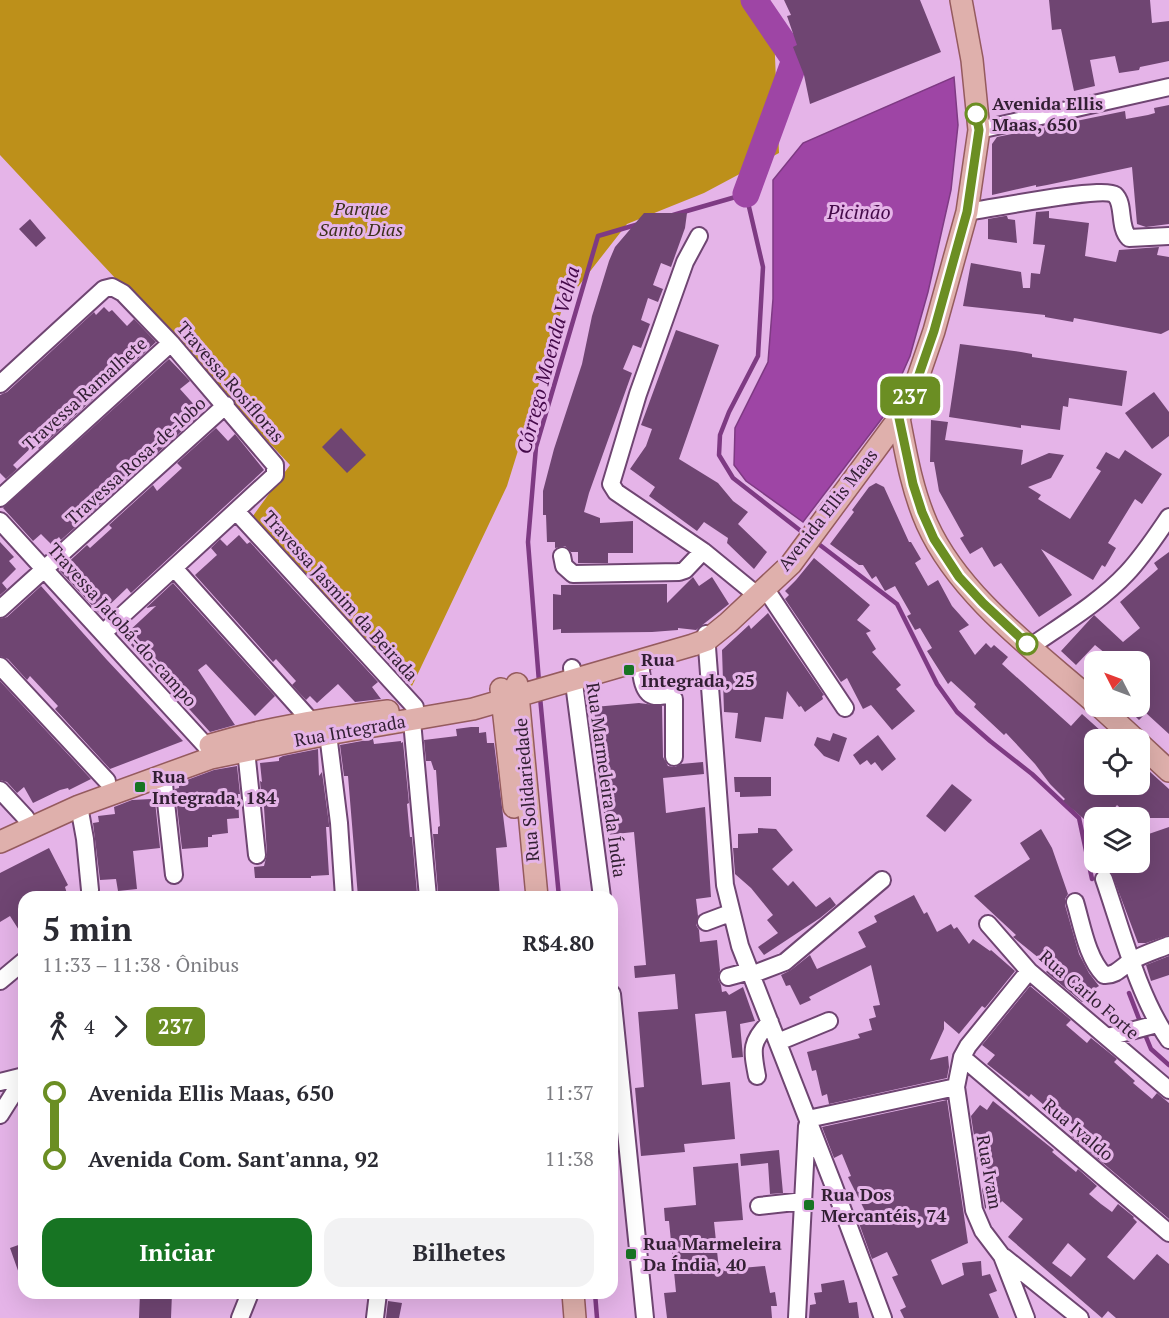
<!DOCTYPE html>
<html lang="pt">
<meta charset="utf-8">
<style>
:root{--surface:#fff;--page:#f2f2f3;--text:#2b2b33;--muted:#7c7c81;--accent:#177423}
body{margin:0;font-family:"PT Serif",serif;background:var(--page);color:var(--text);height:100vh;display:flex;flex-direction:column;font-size:22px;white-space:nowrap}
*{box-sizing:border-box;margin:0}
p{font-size:20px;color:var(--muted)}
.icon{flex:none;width:33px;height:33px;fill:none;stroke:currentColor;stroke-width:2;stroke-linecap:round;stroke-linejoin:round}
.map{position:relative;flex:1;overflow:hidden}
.side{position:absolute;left:18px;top:891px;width:600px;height:408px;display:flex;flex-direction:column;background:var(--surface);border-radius:18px;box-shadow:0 6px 24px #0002}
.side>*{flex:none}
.badge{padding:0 12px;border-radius:9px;font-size:21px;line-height:39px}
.needle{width:39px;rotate:312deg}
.buttons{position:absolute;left:1084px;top:651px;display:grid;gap:12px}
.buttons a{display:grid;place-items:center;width:66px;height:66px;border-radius:12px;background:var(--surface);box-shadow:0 6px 24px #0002;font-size:30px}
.map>.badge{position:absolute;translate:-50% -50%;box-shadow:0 0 0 3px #fff}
.legs{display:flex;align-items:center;gap:9px;height:66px;padding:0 24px;font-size:20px}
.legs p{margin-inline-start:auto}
.summary{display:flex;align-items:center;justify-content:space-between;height:102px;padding:0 24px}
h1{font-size:33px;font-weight:700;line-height:45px}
.primary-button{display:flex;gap:12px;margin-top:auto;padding:12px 24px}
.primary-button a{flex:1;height:69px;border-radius:18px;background:var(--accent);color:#fff;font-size:24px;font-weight:700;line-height:69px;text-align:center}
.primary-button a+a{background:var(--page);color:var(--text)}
ul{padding:0 24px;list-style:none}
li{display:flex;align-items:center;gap:21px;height:66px;font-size:22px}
li i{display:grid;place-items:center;width:9px;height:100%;margin:0 8px;background:currentColor}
li i::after{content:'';width:15px;height:15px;margin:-8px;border:4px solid;border-radius:50%;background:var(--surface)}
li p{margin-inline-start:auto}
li:first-child i{background:linear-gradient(#0000 50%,currentColor 0)}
li:last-child i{background:linear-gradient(currentColor 50%,#0000 0)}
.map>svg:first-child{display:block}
.green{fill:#bd901a}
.water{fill:#9e45a5;stroke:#7e3a83;stroke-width:1.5}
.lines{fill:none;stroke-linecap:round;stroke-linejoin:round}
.stream{stroke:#7e3a83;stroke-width:4.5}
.river{stroke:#9e45a5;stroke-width:27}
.building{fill:#6f4572;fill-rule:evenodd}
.minor-casing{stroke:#6f4572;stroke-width:20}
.major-casing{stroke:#955b5e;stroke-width:24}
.minor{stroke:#fff;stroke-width:16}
.major{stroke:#dfb0ac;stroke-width:21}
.line-1-casing{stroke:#fff;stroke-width:14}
.line-1{stroke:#6b8e23;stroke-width:9}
.stop-1-dot{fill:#fff;stroke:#6b8e23;stroke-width:3}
.poi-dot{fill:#177423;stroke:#e5b4e8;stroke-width:2}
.labels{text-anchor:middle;stroke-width:6;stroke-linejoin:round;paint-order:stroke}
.stop-label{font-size:18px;font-weight:bold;fill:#321f33;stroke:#e5b4e8;text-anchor:start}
.park-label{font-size:18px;font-style:italic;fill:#3c311a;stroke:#e5b4e8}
.street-label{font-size:18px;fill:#321f33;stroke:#e5b4e8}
.poi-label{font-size:18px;font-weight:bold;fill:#321f33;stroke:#e5b4e8;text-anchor:start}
.water-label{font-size:20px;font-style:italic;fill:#440949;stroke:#e5b4e8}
</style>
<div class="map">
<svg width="1169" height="1318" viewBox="0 0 1169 1318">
<rect width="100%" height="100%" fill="#e5b4e8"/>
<path class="green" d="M0,0H750L774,33L779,153L704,193L627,224L563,306L507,486L412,686L250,520L290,465L0,155Z"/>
<path class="water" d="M954,77L958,125L951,190L928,292L910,356L883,417L803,522L746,481L734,465L735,428L768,362L773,299V180L803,143Z"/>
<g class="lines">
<path class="stream" d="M673,215L746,194L763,267L758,356L729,412L720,435L719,455L733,478L806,535
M816,542L897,604L937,684L957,712L990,741L1032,774L1079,818L1092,879
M539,682L528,542L536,447L598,236L639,224
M540,697L559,897
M1129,993L1141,1024
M1144,1032L1151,1049L1169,1065
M595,1293L597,1318"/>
<path class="river" d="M746,194L795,60L754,0"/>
</g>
<path class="building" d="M784,0H920L941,52L810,104L804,75L793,47L797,45L787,16L791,15Z
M1049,0H1150L1152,23L1169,21V61L1140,67L1139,70L1119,73L1115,56L1090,60L1095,86L1074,91L1061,29L1052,30Z
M1169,105V224L1146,227L1137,224L1132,167L1047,185L1036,187V185L992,195V144L997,137L1125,111L1126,119L1148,115L1155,113L1154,108Z
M1049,211V218L1089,223L1085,256L1116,262L1119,250L1159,247L1157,255L1169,257V330L1161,334L1074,318L1073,322L1045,317V315L963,306L971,263L1021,272L1023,288H1030L1031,273L1040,274L1045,245L1033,244L1036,212Z
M644,213H687L685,228L671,267L661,263L653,285L663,289L658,302L648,298L641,320L650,324L641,348L633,345L623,369L632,373L589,493L584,512L600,518V523L633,521V553H608V563H578V552H571L565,546L555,548V542H547L546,515H543V491L554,449L582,364L592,316L609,261L615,247Z
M1005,216H1007L1008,219L1015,220L1017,243L988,239V219Z
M30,219L46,238L36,247L19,229Z
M104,307L109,312L112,310L127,326L134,319L156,342L127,369L123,365L114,373L113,372L90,395L93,399L39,449L35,444L13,465L17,469L6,479L0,473V395L7,392L94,312L96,315Z
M676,330L719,345L679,459L718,483L733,501L748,512L738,524L767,552L754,569L727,543L728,538L704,522L697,531L649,496L655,487L630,469L646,446L652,429L641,425Z
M960,344L1021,352L1032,354V357L1127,371L1122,406L1069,398L1068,407L1063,406L1060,430L1021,425V428L949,417Z
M169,359L190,381L180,389L198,409L190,417L194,420L61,540L59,537L51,544L41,534L33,541L3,508Z
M1154,392L1169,412V436L1152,449L1125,413Z
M931,420L948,422L945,440L1023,450L1021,465L1049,453L1064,455L1051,478L1028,487L1041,495L1038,499L1070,519L1101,471L1096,468L1106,452L1119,459L1125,450L1162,474L1142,504L1135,499L1108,543L1116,548L1105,567L1102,565L1093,580L1041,549L1072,595L1039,617L1001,563L994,567L982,547L970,554L960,538L964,536L939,491L934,462H930Z
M216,428L228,441L235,434L264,470L131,593L127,588L100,614L60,571L63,567L87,545L90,548L112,528L109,525L153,485L157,491L182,468L177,463Z
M341,428L366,455L347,473L322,447Z
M876,483L884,487L909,542H911L921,559L915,563L928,586L938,580L952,606L969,625L959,631L975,655L986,643L991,648L994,645L1008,657L1002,664L1071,726L1082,714L1111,740H1095V784H1140V769L1146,774L1149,771L1169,789V818H1131L1117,805L1107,818H1103L1095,809L1084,819L1063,801L1065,799L1050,784L1035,764L1006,733L1004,735L974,707L976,704L951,681L948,684L927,651L932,648L920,628L915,630L907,616L911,614L895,586L885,591L876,576L872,579L863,565H859L830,544L854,512L852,510L869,487Z
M239,535L247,544L250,542L378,682L372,687L381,699L355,702L338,684L317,703L310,696L306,700L292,685L296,681L276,659L273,662L195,575L217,555L211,548L220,539L227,546Z
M0,542L14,557L9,561L16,569L2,583L7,589L0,595Z
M1169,552V734L1146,713L1139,720L1125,706H1140V662H1116L1095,645L1076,665L1061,651L1094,615L1123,642L1140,628L1120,602L1158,569L1154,563Z
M814,558L870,605L857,620L871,631L866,633L876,649L872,652L901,685L896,689L915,711L892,730L871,705L863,709L847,678L841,682L785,599L789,595L785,591L796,580Z
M693,577L699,586L712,577L729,604L696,630L678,628V630L652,632L561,633V629L553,630V594L561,595V585L667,584V603Z
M173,583L275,696L255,716L206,664L198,670L235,725L210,732L131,645L134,641L127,633L156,606L146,608Z
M41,586L107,660L183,741L110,769L55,709L58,706L30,676L27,680L8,659L0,656V619L7,617Z
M768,613L824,695L822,696L823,699L805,712L801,706L799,707L787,691L783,719L765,717L761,742L735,738L738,713L724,712L722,650L749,625L751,629Z
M0,681L91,779L69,790L68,788L60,790L33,803L24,787L17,793L7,782L0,780Z
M639,703L662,706L663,757L668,766L675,767L681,764L703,762L704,774L663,778L666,813L705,807L711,897L696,899L698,916L696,925L699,930L700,942L717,940L720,970L718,979L721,985L722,992L726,991L729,995L743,987L755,1021L740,1024L743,1057L732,1058L726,1011L695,1014L702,1085L730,1082L735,1139L684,1144L685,1152L641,1156L635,1088L644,1087L638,1012L678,1009L675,974L635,978L634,966L646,965L634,832L606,835L594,707Z
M471,727H479V733L486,732L487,743H494L507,847L496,848L500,897H443L442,891L438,892L433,834H438V827L440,826L436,770H434L431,761H426L424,740L457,736L456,729Z
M833,733L847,738L839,762L824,756L814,745L817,737L830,741Z
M878,735L896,759L882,771L875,762L871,765L867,760L860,765L853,755Z
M373,739L374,744L401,741V743L403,742L409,803L407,804L410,837H412L417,893H414L415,897H358L348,776H344L340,745Z
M318,749L319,776L322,772L329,824V827H326L329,875L311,876V878H255L254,867L264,866L267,854L263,792H261L260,781L262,782L260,763L279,761V758L283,756Z
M237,766L240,794H238L239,818L227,819L228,833L212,835V837H208V847L182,849L175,789L179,788V783L214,770Z
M734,777H771V796L740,797V792H735Z
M952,784L972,800L945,832L926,816Z
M154,792L160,848L133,851L137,889L118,891L116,879L100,880L93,823L99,822L98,816L115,814L114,807L132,800L151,799V794Z
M1169,827V935L1146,943H1138L1109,866L1120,862H1143L1140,855V837Z
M758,828L776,829L793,850L772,869L788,886L793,881L816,907L830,897L836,905L820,918L764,955L758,947L778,933L767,920L773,915L751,888L735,874L733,848H738V834L758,833Z
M1041,829L1052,848L1068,894L1065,899V905L1079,954L1089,973L1099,986L1084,995L1087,999L1082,1002L1046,972L1050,967L1013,937L1016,935L974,896L1030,859L1020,843Z
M49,848L68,885L65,887L68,897H24V938L10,916L0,922V873Z
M914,895L924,914L927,912L937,932L951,924L954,929L957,927L969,944L973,939L990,951L991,950L1015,971L985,1008L982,1006L959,1034L944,1021V1029L930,1060L948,1056L949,1067L947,1078L829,1104L827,1094L822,1096L816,1070L812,1071L807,1052L860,1038L858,1034L872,1030L869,1019L876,1017L873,1006L880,1005L871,965L809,997L811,1000L800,1005L790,985L786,986L781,975L791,970L810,955L817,969L866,947L858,932L877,922L874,916Z
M1169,956V975L1151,981L1146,965Z
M1030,986L1071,1020L1066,1025L1087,1043L1091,1038L1117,1059L1114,1062L1135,1081L1133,1083L1152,1099L1157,1093L1169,1103V1219L1071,1136L1078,1129L1061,1114L1058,1117L1031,1094L1029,1097L987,1064L995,1055L982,1045Z
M947,1100L968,1243L931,1260L942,1285L964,1275L962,1263L981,1261L982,1276L990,1274L997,1291L989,1294L999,1318H904L900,1310L906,1307L892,1277L898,1275L887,1252L872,1259L856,1215L865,1211L848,1177L851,1176L842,1154L834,1158L822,1127Z
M993,1101L1054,1150L1052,1152L1076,1172L1078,1169L1097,1186L1089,1194L1101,1204L1112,1212L1118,1204L1134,1217L1133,1218L1137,1222L1107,1257L1134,1280L1157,1254L1169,1264V1318H1116L1108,1311L1102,1318L1008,1237L1023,1219L1002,1201L998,1207L991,1202L985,1209L982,1189L994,1173L978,1162L971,1116L980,1105L987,1110ZM1068,1243L1086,1259L1071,1277L1052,1263Z
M779,1150L783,1193L770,1194L768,1163L741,1166L740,1154Z
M738,1163L743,1220L714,1222L719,1270L765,1266L770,1293L775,1292L777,1306H771L772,1318H667L664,1293L676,1292L669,1221H665L664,1208L696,1205L693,1167Z
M24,1243V1282H22L10,1248Z
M844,1280L849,1303L857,1302L859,1318H809L810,1305L816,1304L814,1293L822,1292L821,1284Z
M140,1293H172L171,1318H139Z
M388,1301L402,1303L399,1318H386Z"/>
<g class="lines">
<defs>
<path id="minor" d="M979,130L1169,87
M967,212C988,209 1103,186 1115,195C1125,204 1118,227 1129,238L1169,236
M699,236L685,262L638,394L611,484L616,492L703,551L758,596
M0,384L104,289L112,287L123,293L171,343L275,465V475L103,633
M0,498L171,343
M236,511L415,707
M0,521L206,746L211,758
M562,556L564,566L573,574L679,572L685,570L703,551
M174,568L311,721
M765,588L845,708
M0,609L226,405
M706,634L725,885L740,946L833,1184L883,1318
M1030,647C1063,624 1100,602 1127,573C1143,556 1156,536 1169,517
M640,660C641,670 641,694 655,696C664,697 667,692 674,699V757
M0,666L107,781
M572,668L602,897
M412,721L428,897
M328,734L339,823L344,897
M246,750L257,855
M163,775L174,875
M0,790L26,818
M79,806L85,839L90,890
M1104,879C1121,928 1139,998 1169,1040
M1075,902C1082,925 1087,958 1104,975C1117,976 1123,965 1133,960C1144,954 1157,950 1169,945
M706,922L730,913
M988,924L1029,971L1169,1090
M751,975L785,962L882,880
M728,977L750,971
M0,981L24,961
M612,994L645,1318
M1108,1037L1157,1024
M778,1042L829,1021
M962,1057L1169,1233
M757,1076C752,1050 750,1042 770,1022
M0,1082L24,1076
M0,1115L24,1077
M808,1119L956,1087
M759,1206L804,1201
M1004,1257L1080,1318
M240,1318L250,1293
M375,1318L378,1293
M797,1318L807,1126
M1026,1318L1002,1256L983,1231L974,1210L956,1087L962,1057L968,1046L1029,971"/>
<path id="major" d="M899,418C906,454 912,490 927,524C960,597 1036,651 1095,703
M517,684L537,897
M501,689L514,807
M1099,706L1136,740
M1140,744L1169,771
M210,745C271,727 325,719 388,711
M0,842L79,806L211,758L328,734L473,709L693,645L707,640L728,623L791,564L899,418L914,389L934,331L967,212L979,130L972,60L961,0
M573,1293L575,1318"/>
</defs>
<use href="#minor" class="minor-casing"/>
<use href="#major" class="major-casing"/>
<use href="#minor" class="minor"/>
<use href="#major" class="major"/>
</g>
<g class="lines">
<defs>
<path id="line-1" d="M976,114L979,130L967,212L934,331L914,389L899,418L913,484L922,512L934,539L959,577L983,603L1027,644"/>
</defs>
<use href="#line-1" class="line-1-casing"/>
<use href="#line-1" class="line-1"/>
</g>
<g class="stop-1-dot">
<circle cx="976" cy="114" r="10"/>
<circle cx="1027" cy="644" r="10"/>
</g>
<g class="poi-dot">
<rect x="623" y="664" width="12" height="12" rx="3"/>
<rect x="134" y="781" width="12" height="12" rx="3"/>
<rect x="803" y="1199" width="12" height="12" rx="3"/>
<rect x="625" y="1248" width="12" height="12" rx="3"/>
</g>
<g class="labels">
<g class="stop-label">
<text x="992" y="110">Avenida Ellis<tspan x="992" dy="21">Maas, 650</tspan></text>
</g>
<g class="park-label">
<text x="361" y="215">Parque<tspan x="361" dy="21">Santo Dias</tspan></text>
</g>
<g class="street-label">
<text transform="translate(230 382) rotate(49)" y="6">Travessa Rosifloras</text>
<text transform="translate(85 394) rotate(-42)" y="6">Travessa Ramalhete</text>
<text transform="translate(136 461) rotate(-42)" y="6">Travessa Rosa-de-lobo</text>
<text transform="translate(828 510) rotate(-52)" y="6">Avenida Ellis Maas</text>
<text transform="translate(340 596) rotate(48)" y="6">Travessa Jasmim da Beirada</text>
<text transform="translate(122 625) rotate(48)" y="6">Travessa Jatobá-do-campo</text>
<text transform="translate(350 731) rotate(-10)" y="6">Rua Integrada</text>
<text transform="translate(606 780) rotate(82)" y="6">Rua Marmeleira da Índia</text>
<text transform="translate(527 790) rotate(-95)" y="6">Rua Solidariedade</text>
<text transform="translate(1089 995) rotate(41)" y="6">Rua Carlo Forte</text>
<text transform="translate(1078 1130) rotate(40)" y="6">Rua Ivaldo</text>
<text transform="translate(989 1172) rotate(80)" y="6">Rua Ivam</text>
</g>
<g class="poi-label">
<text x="641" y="666">Rua<tspan x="641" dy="21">Integrada, 25</tspan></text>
<text x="152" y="783">Rua<tspan x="152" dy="21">Integrada, 184</tspan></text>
<text x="821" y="1201">Rua Dos<tspan x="821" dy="21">Mercantéis, 74</tspan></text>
<text x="643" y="1250">Rua Marmeleira<tspan x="643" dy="21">Da Índia, 40</tspan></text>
</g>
<g class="water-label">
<text x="859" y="219">Picinão</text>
<text transform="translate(548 360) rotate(-75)" y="7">Córrego Moenda Velha</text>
</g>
</g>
</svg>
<div class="buttons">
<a><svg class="needle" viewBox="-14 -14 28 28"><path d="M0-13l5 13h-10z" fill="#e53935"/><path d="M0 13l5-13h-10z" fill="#7c7c81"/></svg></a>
<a><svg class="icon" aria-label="locate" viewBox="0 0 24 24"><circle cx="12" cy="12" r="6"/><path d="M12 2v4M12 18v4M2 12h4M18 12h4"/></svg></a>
<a><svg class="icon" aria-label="layers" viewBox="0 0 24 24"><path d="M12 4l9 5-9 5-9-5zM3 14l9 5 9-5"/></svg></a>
</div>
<b class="badge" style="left:910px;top:396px;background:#6b8e23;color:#fff">237</b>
<section class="side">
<div class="summary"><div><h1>5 min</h1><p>11:33 – 11:38 · Ônibus</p></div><b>R$4.80</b></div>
<div class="legs"><svg class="icon" aria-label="walk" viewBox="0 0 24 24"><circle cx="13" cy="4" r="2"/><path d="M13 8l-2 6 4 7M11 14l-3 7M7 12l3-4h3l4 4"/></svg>4<svg class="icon" aria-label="forward" viewBox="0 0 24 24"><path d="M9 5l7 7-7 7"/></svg><b class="badge" style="background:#6b8e23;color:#fff">237</b></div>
<ul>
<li><i style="color:#6b8e23"></i><b>Avenida Ellis Maas, 650</b><p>11:37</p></li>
<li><i style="color:#6b8e23"></i><b>Avenida Com. Sant'anna, 92</b><p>11:38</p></li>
</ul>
<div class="primary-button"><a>Iniciar</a><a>Bilhetes</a></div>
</section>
</div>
